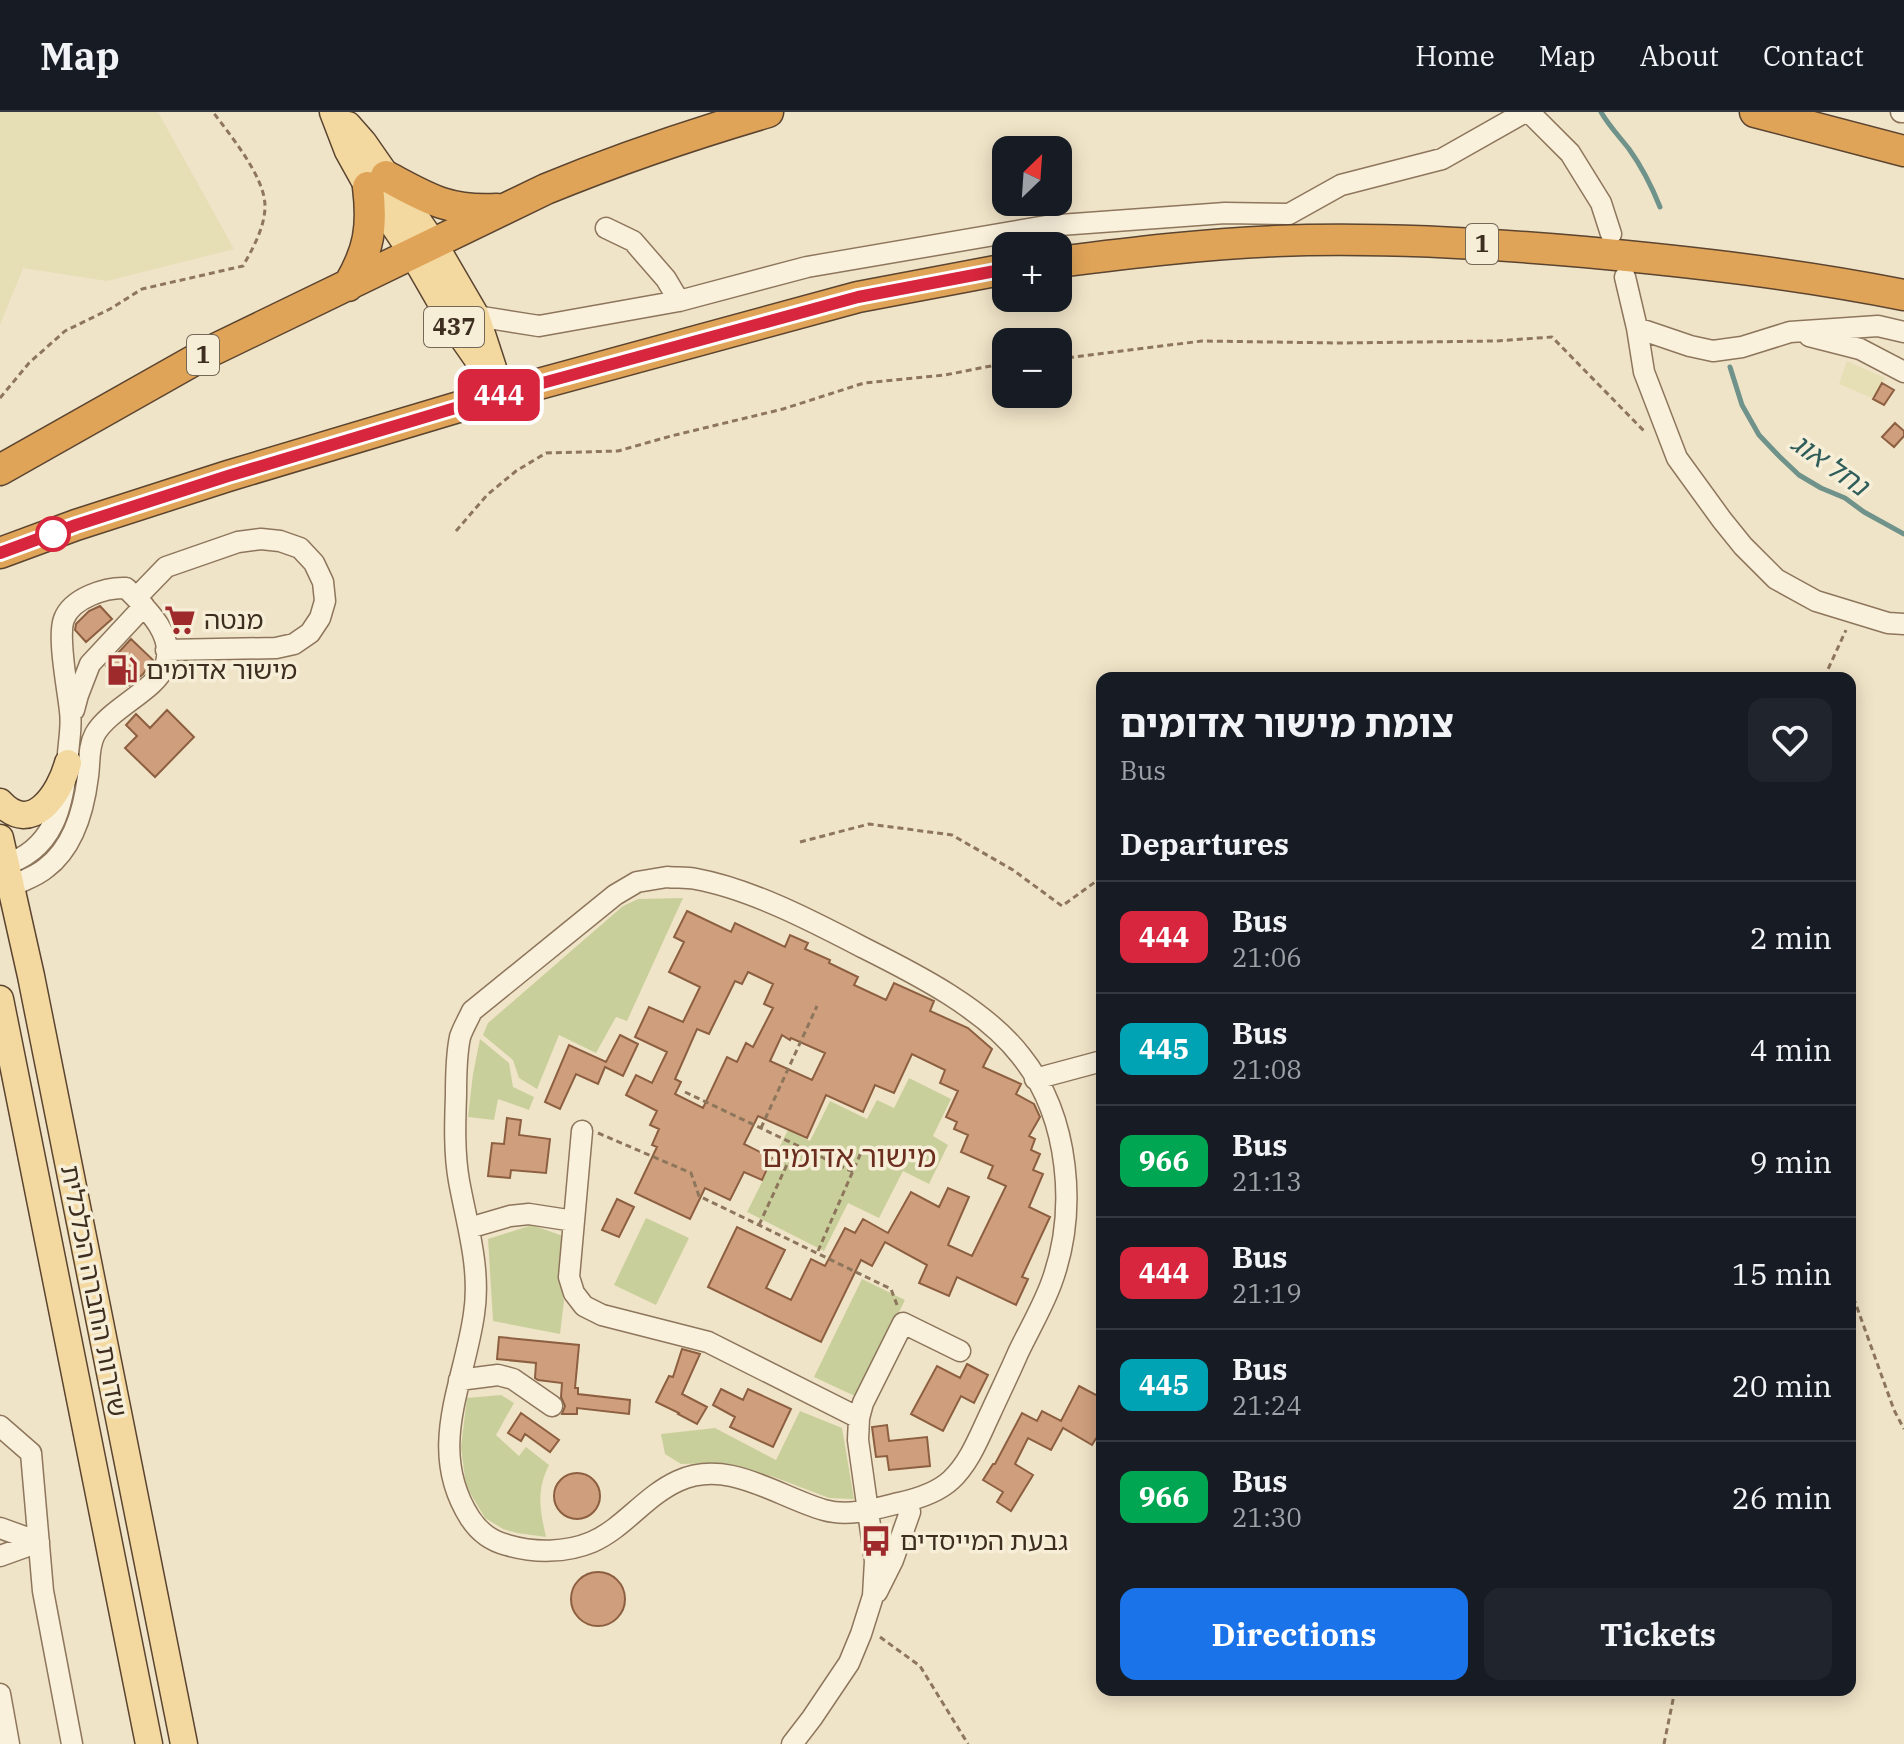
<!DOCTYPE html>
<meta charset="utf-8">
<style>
:root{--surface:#171b24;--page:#20242c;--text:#f1f3f6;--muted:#9ea1a6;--line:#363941;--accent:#1a73e8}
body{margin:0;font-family:"IBM Plex Serif","Noto Sans Hebrew",serif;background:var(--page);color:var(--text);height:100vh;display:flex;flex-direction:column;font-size:30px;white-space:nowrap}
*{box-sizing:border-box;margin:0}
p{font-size:26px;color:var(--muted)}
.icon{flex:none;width:44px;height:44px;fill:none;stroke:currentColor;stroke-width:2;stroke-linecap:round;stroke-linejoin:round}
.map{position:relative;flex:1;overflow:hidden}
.details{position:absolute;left:1096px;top:560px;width:760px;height:1024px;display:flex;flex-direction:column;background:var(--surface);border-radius:16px;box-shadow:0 4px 20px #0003}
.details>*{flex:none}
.badge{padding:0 16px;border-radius:12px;font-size:28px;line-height:52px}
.needle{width:52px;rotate:25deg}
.fabs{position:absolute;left:992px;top:24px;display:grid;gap:16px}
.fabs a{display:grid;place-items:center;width:80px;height:80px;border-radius:16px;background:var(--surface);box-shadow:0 4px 20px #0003;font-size:40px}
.map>.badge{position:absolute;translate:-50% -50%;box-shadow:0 0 0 4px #fff}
h2{padding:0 24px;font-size:30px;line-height:72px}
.round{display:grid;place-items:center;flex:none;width:84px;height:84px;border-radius:16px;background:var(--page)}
.head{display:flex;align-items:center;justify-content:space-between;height:136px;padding:0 24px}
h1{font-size:38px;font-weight:700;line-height:60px}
.cta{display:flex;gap:16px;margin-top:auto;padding:16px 24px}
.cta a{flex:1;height:92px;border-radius:16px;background:var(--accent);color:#fff;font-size:32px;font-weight:700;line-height:92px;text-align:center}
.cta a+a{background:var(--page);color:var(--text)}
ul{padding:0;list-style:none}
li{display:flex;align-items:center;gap:24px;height:112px;padding:0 24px;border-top:2px solid var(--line)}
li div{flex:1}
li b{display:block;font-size:30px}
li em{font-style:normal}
li .badge{min-width:88px;font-weight:700;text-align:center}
header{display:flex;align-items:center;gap:48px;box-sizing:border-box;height:112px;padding:0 40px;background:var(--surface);border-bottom:2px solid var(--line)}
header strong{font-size:38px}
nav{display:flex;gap:44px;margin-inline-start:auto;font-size:28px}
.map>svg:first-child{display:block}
.farmland{fill:#e6deb5}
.green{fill:#c9cf9b}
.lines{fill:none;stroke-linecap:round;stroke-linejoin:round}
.stream{stroke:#6f938a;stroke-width:5}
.building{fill:#cf9f7d;stroke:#8d5f41;stroke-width:2;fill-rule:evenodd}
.minor-casing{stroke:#8d765c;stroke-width:23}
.major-casing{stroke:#5b4430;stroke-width:29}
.highway-casing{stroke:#5b4430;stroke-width:33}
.path{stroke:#8d765c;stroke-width:3;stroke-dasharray:6 4;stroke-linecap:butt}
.minor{stroke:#faf1dc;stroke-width:20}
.major{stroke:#f3d9a0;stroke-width:26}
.highway{stroke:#e0a458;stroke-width:30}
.line-casing{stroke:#fff;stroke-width:18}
.line{stroke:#d7263d;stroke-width:12}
.stop-dot{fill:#fff;stroke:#d7263d;stroke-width:4}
.labels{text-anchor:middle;stroke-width:7;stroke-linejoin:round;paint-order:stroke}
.shield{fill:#f7eed8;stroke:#756857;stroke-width:2}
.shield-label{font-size:24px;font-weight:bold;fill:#3d2e20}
.poi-label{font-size:26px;fill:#3d2e20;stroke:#f7eed8;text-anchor:start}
.street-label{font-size:26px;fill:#3d2e20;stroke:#f7eed8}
.water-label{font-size:28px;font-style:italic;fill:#2f5d5a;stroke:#f7eed8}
.quarter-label{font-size:30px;fill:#6b2e1e;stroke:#f7eed8}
</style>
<header>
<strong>Map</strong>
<nav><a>Home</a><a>Map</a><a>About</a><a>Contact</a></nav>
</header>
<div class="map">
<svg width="1904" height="1632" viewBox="0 0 1904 1632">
<rect width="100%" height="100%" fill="#f0e4c8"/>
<path class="farmland" d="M0,0H158L234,137L107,169L23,156L0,213Z
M1847,249L1885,266L1872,286L1839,272Z"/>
<path class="green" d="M683,786L627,909L616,905L596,941L559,923L537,977L519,966L513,948L483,923L488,911L623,794L638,787Z
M480,927L509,951L513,975L534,985L529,998L498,987L494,1008L468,1005L473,962Z
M909,966L951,987L933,1024L948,1033L929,1072L903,1059L879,1106L848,1091L824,1139L747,1100L788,1018L810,1029L830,989L867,1007L877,988L894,996Z
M646,1106L689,1126L656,1193L614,1173Z
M532,1113L563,1124L561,1172L564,1189L560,1222L493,1209L488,1127Z
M862,1167L905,1188L857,1285L814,1265Z
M501,1283L514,1291L496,1323L519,1344L526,1335L549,1353C536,1379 540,1398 546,1425L517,1421L503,1417L485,1406L466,1374L461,1335L467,1286Z
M800,1299L842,1316L854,1387L829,1386L774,1365L717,1351L681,1352L665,1342L661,1322L715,1316L776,1348Z"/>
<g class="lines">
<path class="stream" d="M1601,0C1609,14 1619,24 1629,37C1642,55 1652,75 1660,95
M1730,255L1742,293L1759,323L1779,344L1799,363L1821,376L1845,386L1864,400L1904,422"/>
</g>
<path class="building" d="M1882,271L1894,278L1884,293L1873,287Z
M1895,311L1904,319V324L1894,335L1882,325Z
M100,494L112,507L86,530L75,518L76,512L89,499Z
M131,527L153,548L143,562L127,575L106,554Z
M167,598L194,625L155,665L125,636L137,624L126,613L136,602L150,616Z
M687,799L731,820L735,811L785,835L790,823L808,831L805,837L830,848L829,851L858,865L854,873L886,888L894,871L934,889L930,899L968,916L992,937L983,955L1021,972L1016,982L1034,992L1040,1005L1029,1024L1035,1027L1031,1038L1040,1042L1033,1058L1043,1062L1029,1095L1050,1105L1022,1165L1028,1167L1016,1193L957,1165L949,1184L919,1171L927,1153L885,1130L872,1154L861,1148L821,1230L708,1175L737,1115L785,1138L766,1176L791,1188L811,1147L825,1154L845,1116L855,1121L863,1107L888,1121L911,1080L939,1095L948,1076L969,1085L948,1133L972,1144L1006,1074L988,1066L993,1054L961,1040L968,1023L954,1017L957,1010L946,1005L958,979L940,971L945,958L912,942L894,981L875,973L863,1000L826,983L807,1026L758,1004L744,1032L772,1046L762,1068L744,1060L730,1088L705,1076L690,1107L635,1081L657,1035L652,1033L659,1017L650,1013L657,999L626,983L636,963L652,971L667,940L635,925L649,895L683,910L700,875L669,860L684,830L674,825ZM748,860L773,872L764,892L773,896L753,935L746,931L737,950L727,945L703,996L675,982L681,970L675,967L697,917L709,922L735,869L742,872ZM782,923L790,928L791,926L825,941L812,968L770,949Z
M620,923L638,932L623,964L605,955L598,972L576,962L560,997L545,990L569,933L606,950Z
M507,1006L521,1008L519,1023L550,1027L546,1061L511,1058L510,1066L488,1064L492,1031L504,1032Z
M617,1087L634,1095L619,1125L602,1118Z
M499,1225L579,1233L575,1276H578V1282L630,1288L629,1302L577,1296V1302H562L565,1294L561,1285L562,1271L538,1268L535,1266L536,1251L497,1247Z
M682,1237L700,1242L682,1282L707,1295L697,1312L678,1302L679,1301L656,1290L669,1264L673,1265Z
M967,1252L988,1263L974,1291L961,1284L943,1319L911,1302L937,1254L960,1266Z
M1079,1274L1102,1286V1317L1092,1333L1063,1316L1051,1338L1028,1326L1015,1352L1033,1363L1011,1399L997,1390L1003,1380L983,1368L993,1352H995L1022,1301L1037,1309L1042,1299L1061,1309Z
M721,1277L743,1288L748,1277L791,1297L773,1335L730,1315L735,1305L713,1293Z
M521,1301L559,1328L550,1340L525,1322L521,1329L508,1321Z
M887,1313L889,1329L927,1325L930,1354L889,1358L887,1344L876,1345L872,1315Z
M554 1384a23 23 0 1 1 46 0a23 23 0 1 1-46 0Z
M571 1487a27 27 0 1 1 54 0a27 27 0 1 1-54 0Z"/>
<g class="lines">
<defs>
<path id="minor" d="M1529,0L1570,41L1601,91L1611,122
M1901,0H1904
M606,116L633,129L666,167L679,189
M1625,165L1637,216L1644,260L1677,346L1722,408L1743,434L1776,467L1816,489L1888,511L1904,512
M476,204L539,214L679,189L807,155L1046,114L1225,101L1289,102L1341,73L1442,47L1525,0
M1637,216L1690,234L1713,239L1742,235L1790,220L1878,214L1904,220
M1809,224L1860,237L1904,260
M136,486L166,455L238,430L261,427L280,429L300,436L314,451L323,470L325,489L320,506L310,521L294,532L276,536L166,538
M74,598L78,583L90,552L144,494
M0,754C55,740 64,692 68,642C69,628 72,613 70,599C68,578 57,525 64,507C72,486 106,475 126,476C146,496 176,523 165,554C156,578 109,597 95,622C88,635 90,650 88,664C84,697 74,735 46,756C37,764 24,768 14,773L0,769
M667,765C676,766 686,765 696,767C751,777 814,810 864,836C916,862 985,897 1021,944C1070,1005 1078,1100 1051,1172C1042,1196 1029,1218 1018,1241C1009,1262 999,1282 990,1302C979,1325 970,1350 951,1368C937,1381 917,1387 899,1391C875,1397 848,1405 824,1398C776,1384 728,1346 678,1369C645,1384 624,1416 592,1430C566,1441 534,1441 507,1433C491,1429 479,1420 470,1406C426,1337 464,1273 474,1202C481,1157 467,1113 459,1069C454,1041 455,1011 456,983C456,964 456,944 460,925C463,916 468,908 472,899L615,783L637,770Z
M1035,967L1102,949
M582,1019L569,1165L574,1181L584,1194L602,1203L708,1230L859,1306
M469,1116L510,1104L529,1102L574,1109
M459,1268L498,1263L513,1267L552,1294
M0,1314L31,1341L43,1479L72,1632
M0,1416L39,1430
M0,1444L39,1430
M877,1480L893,1448L910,1400L906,1390
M0,1582L9,1632
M792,1632L812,1606L849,1551L861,1522L873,1484L875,1449L858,1328L859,1306L863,1291L903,1211L960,1239"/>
<path id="major" d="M333,0L348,39L368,75L413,142L455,215L502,282
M348,13L363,30L434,132L476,204L493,256
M0,690C32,725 60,681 68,651
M0,726L31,864L184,1632
M0,887L149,1632"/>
<path id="highway" d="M1755,0L1904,39
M386,64C427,86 448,100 497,97
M1058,150C1130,141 1203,132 1276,129C1378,125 1483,131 1585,140C1692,150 1799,162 1904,183
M348,174C369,139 373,115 368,75
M0,358L207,241L546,77C619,47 693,22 768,0
M0,441L76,413L228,364L502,282L858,185L1006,157"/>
</defs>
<use href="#minor" class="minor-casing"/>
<use href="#major" class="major-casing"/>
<use href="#highway" class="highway-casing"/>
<path class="path" d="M1058,247L1202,229L1339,231L1496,229L1552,225L1645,320
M0,286L29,251L65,219L110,197L142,177L243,154C253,136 265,115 265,94C265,65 230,23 213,0
M456,419L487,383L516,359L546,341L618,339L671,324L783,297L864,271L945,263L1006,251
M1824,566L1846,518
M800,730L869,712L952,723L1013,758L1062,794L1102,765
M685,980L853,1060
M761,1016L817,894
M598,1021L691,1061L699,1084L891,1177L897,1193
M759,1113L796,1033
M818,1139L863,1036
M1850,1176L1894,1298L1904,1317
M880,1525L920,1554L968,1632
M1664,1632L1675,1578"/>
<use href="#minor" class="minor"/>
<use href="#major" class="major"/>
<use href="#highway" class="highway"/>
</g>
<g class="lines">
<defs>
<path id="line" d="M0,441L76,413L228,364L502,282L858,185L1006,157"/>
</defs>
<use href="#line" class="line-casing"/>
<use href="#line" class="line"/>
</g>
<defs>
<symbol id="supermarket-bare" viewBox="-9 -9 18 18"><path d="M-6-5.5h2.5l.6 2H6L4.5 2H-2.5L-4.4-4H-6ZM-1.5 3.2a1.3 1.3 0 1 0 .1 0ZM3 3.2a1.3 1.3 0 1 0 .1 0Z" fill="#9e2a2b" stroke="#f7eed8" stroke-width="2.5" paint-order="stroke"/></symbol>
<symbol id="fuel-bare" viewBox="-9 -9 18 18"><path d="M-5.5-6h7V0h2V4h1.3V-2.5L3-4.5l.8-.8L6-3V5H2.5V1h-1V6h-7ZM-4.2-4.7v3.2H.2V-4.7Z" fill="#9e2a2b" stroke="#f7eed8" stroke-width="2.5" paint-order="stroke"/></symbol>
<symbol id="bus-bare" viewBox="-9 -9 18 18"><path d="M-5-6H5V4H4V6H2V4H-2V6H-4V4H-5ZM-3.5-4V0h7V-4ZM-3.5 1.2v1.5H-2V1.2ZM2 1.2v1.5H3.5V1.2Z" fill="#9e2a2b" stroke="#f7eed8" stroke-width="2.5" paint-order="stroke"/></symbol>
</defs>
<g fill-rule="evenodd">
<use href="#supermarket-bare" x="158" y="486" width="44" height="44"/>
<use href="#fuel-bare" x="100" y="536" width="44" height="44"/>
<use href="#bus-bare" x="854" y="1407" width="44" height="44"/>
</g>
<circle class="stop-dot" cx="53" cy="422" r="16"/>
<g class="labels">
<g class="shield">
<rect x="1466" y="112" width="32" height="40" rx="6"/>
<rect x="424" y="195" width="60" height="40" rx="6"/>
<rect x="187" y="223" width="32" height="40" rx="6"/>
</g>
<g class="shield-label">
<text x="1482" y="140">1</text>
<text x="454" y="223">437</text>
<text x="203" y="251">1</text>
</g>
<g class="poi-label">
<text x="204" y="517">מנטה</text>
<text x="146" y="567">מישור אדומים</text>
<text x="900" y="1438">גבעת המייסדים</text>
</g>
<g class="street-label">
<text transform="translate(94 1179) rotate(79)" y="9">שדרות החברה הכלכלית</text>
</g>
<g class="water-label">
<text transform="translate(1830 352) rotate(35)" y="10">נחל אוג</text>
</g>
<g class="quarter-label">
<text x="849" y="1055">מישור אדומים</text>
</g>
</g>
</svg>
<div class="fabs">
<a><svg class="needle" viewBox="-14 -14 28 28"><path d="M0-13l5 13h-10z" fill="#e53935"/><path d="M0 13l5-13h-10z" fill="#9ea1a6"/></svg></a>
<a>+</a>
<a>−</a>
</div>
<b class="badge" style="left:499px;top:283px;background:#d7263d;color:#fff">444</b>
<section class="details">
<div class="head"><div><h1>צומת מישור אדומים</h1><p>Bus</p></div><a class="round"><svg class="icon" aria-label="heart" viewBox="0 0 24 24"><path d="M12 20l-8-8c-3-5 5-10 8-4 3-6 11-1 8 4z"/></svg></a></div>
<h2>Departures</h2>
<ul>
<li><span class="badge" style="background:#d7263d;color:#fff">444</span><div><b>Bus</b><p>21:06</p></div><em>2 min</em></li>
<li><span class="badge" style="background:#00a3b4;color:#fff">445</span><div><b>Bus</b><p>21:08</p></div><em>4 min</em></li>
<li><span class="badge" style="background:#00a651;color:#fff">966</span><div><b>Bus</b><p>21:13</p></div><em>9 min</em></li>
<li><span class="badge" style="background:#d7263d;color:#fff">444</span><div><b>Bus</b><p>21:19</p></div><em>15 min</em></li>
<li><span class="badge" style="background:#00a3b4;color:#fff">445</span><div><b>Bus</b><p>21:24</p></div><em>20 min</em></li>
<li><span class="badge" style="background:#00a651;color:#fff">966</span><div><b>Bus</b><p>21:30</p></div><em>26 min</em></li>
</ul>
<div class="cta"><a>Directions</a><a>Tickets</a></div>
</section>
</div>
